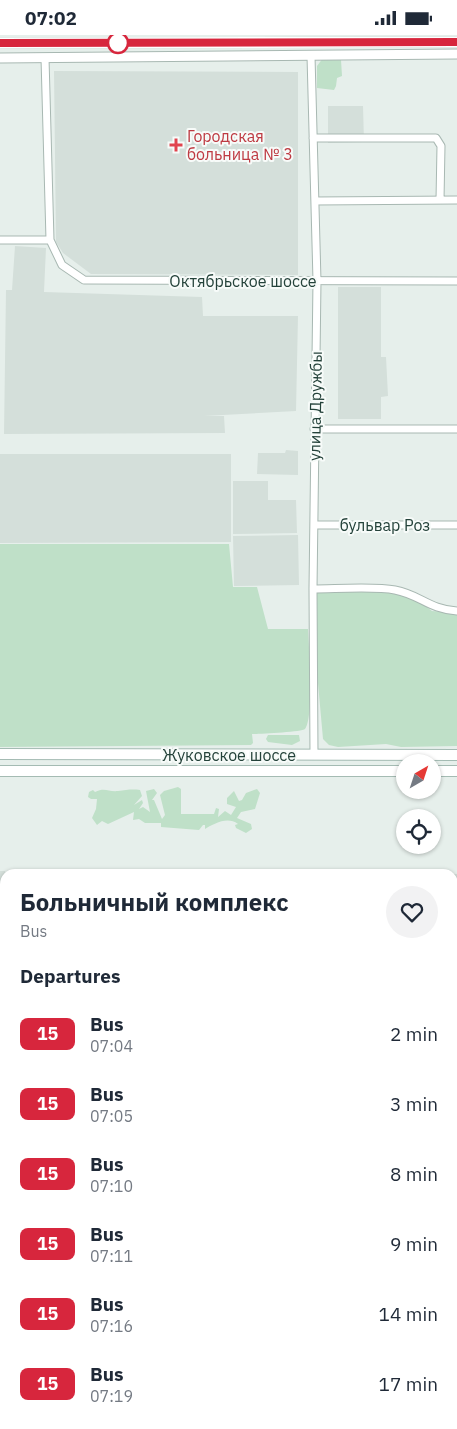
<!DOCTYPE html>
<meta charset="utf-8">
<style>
:root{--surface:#fff;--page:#f2f2f3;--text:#1f2937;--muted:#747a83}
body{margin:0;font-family:"IBM Plex Sans",sans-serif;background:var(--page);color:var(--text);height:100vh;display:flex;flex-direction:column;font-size:19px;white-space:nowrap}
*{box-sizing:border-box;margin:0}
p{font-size:16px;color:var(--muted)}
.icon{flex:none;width:28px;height:28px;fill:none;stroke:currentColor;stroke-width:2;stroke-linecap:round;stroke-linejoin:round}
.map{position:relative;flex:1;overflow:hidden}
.panel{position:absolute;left:0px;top:834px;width:458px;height:561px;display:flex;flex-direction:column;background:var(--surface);border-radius:15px 15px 0 0;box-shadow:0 1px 4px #0004}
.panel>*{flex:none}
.badge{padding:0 10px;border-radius:8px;font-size:18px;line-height:32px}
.needle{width:32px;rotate:39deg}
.fabs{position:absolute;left:396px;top:719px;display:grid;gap:10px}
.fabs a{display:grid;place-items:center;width:45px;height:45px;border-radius:50%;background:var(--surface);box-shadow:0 1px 4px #0004;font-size:25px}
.map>.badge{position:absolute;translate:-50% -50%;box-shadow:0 0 0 2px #fff}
h2{padding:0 20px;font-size:19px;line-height:45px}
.round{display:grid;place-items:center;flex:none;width:52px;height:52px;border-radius:26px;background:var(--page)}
.overview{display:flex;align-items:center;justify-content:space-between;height:85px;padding:0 20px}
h1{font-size:24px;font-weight:800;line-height:38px}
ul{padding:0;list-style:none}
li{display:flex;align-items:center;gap:15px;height:70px;padding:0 20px}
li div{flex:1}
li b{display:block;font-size:19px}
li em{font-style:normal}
li .badge{min-width:55px;font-weight:700;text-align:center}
.status{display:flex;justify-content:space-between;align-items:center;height:35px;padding:0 25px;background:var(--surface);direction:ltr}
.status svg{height:14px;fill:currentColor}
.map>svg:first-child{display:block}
.built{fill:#d4dfda}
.green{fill:#bfe0c8}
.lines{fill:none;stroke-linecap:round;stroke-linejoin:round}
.minor-casing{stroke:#a8b8b2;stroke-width:9}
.tertiary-casing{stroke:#a8b8b2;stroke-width:11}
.secondary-casing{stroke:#a4bbb3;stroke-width:12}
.minor{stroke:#fff;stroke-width:7}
.tertiary{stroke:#fff;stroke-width:9}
.secondary{stroke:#fff;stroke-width:10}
.line-casing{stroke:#fff;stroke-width:11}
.line{stroke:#d7263d;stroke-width:8}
.stop-dot{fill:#fff;stroke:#d7263d;stroke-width:2.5}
.health-dot{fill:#e0444e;stroke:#f7fbf9;stroke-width:2}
.labels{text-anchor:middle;stroke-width:4;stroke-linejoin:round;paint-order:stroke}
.health-label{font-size:16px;fill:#be3a42;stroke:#f7fbf9;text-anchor:start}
.street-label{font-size:16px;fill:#24423a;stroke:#f7fbf9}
</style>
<div class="status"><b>07:02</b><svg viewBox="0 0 49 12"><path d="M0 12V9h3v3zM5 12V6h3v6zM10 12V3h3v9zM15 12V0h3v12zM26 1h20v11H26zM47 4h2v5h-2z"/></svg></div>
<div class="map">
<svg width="457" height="1394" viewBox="0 0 457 1394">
<rect width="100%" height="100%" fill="#e6efeb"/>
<path class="built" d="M54,36L298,37V240L91,239L63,218L56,207Z
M328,71H363L364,107L328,108Z
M15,211L46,213L44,257L202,262L203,281H298L296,376L204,381H224L225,398L4,399L6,255H12Z
M338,252H381V322H386L388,361L381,362V384H338Z
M286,415L298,416V440L257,439L258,418H285Z
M0,419H231V507L0,508Z
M233,446H268V465H296L297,498L233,499Z
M298,500L299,550L234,551L233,501Z
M0,836H5V1390H452V839H457V1394H0Z"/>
<path class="green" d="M323,23H337L341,25L342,41L337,43L336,51L334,55L317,53V31Z
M0,509H229L233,552H257L268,594H308C309,612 314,683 305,694C302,697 258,699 252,699L253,708L251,710L0,712Z
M394,556L416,564L432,576L457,578V711L401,712L386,709L338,712L329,710L323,704L316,626L317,557Z
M268,700H299L300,706L292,710L268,707L266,704Z
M178,752L181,754V779H214L216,773L219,774L218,782L225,776L231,780L236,772L227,769V763L234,756L239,766L242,765L246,758L257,754L260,758L255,774L241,777L237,783L251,789L252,794L246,798L236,793L235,790L238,789C227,781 214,789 205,794V790H203L199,795L161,792V788H145L139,784L133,785L134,777L108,789L102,786L97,790L92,783L96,774L97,764H91L88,762L89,757L93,755L95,757C105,752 108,757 118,756C126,755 132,754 140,755L142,761L134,770L142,765L143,768L139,774L143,772L150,777L146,756L154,754L157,758L152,765H154L162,784L165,780L160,760L164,756Z"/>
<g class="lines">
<defs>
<path id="minor" d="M311,21L317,246L313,554L314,720
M45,23L50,205L62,230L84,245L457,246
M313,103H436L441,111L440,165
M315,166L457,165
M0,205H50
M314,394H457
M314,490H457
M313,554C335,554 375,551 395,555C421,560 428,574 457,576"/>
<path id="tertiary" d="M0,8L457,7
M0,23L457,19"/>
<path id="secondary" d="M0,719L457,720
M0,736H405
M432,736H457"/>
</defs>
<use href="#minor" class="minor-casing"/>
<use href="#tertiary" class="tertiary-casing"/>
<use href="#secondary" class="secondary-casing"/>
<use href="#minor" class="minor"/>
<use href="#tertiary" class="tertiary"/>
<use href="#secondary" class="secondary"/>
</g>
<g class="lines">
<defs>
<path id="line" d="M0,8L457,7"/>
</defs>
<use href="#line" class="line-casing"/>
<use href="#line" class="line"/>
</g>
<circle class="stop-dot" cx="118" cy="8" r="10"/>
<path class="health-dot" d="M173.5 102.5h5v5h5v5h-5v5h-5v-5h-5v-5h5z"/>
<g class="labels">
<g class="health-label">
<text x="187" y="107">Городская<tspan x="187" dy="18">больница № 3</tspan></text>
</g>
<g class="street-label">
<text x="243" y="252">Октябрьское шоссе</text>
<text transform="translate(315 371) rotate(-89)" y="6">улица Дружбы</text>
<text x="385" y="496">бульвар Роз</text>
<text x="229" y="726">Жуковское шоссе</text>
</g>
</g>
</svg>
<div class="fabs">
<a><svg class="needle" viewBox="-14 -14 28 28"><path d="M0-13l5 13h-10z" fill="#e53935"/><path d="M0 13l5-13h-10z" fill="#747a83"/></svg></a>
<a><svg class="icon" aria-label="locate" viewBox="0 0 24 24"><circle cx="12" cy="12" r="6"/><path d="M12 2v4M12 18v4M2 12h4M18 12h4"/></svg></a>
</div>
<section class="panel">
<div class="overview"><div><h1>Больничный комплекс</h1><p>Bus</p></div><a class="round"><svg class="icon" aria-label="heart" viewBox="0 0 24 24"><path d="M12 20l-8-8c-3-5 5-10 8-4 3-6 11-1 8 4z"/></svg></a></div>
<h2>Departures</h2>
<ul>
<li><span class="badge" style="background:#d7263d;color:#fff">15</span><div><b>Bus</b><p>07:04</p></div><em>2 min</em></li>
<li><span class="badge" style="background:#d7263d;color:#fff">15</span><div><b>Bus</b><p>07:05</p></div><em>3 min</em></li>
<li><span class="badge" style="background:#d7263d;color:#fff">15</span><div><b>Bus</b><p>07:10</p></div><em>8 min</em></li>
<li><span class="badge" style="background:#d7263d;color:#fff">15</span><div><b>Bus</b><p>07:11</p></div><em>9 min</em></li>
<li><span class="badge" style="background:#d7263d;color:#fff">15</span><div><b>Bus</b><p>07:16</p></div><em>14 min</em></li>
<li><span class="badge" style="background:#d7263d;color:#fff">15</span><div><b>Bus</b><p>07:19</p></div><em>17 min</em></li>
</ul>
</section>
</div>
